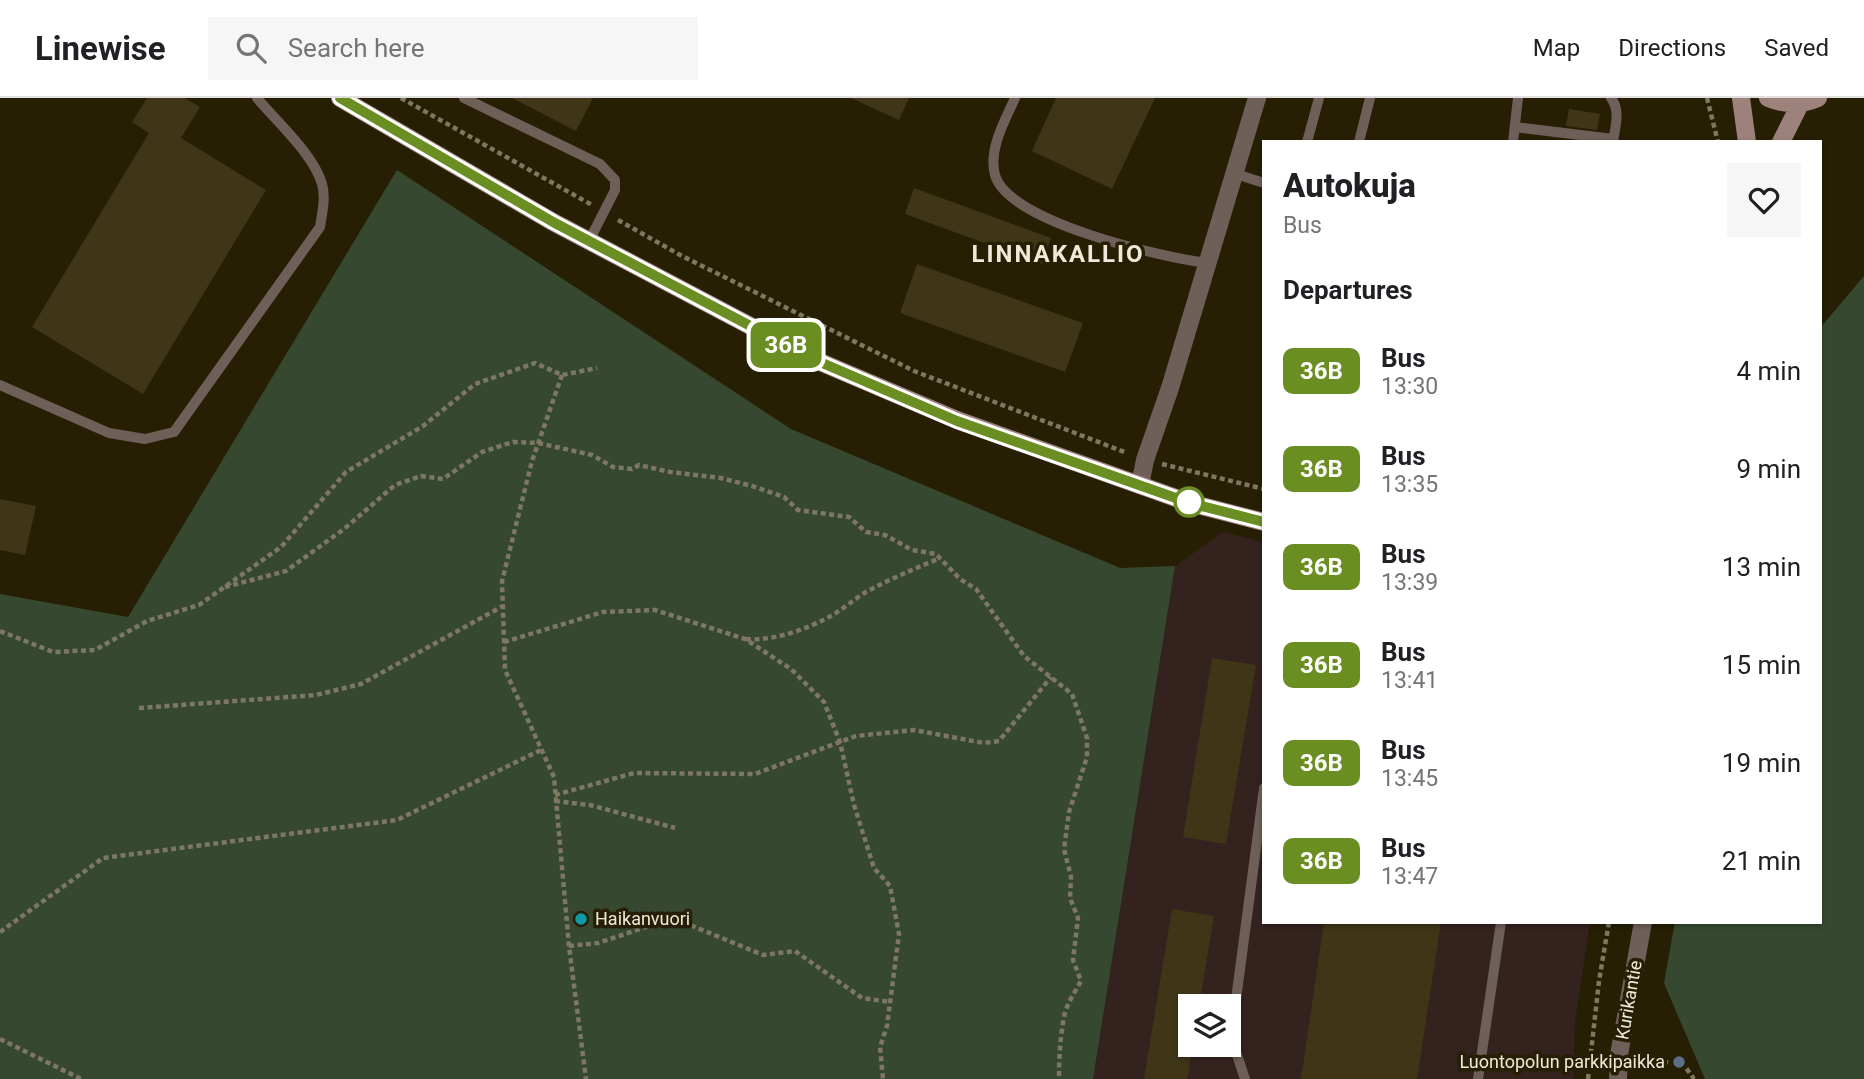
<!DOCTYPE html>
<style>
:root{--surface:#fff;--page:#f6f6f6;--text:#202124;--muted:#757577;--line:#e0e0e0}
body{margin:0;font-family:Roboto,sans-serif;background:var(--page);color:var(--text);height:100vh;display:flex;flex-direction:column;font-size:26px;white-space:nowrap}
*{box-sizing:border-box;margin:0}
p{font-size:23px;color:var(--muted)}
.icon{flex:none;width:38px;height:38px;fill:none;stroke:currentColor;stroke-width:2;stroke-linecap:round;stroke-linejoin:round}
.map{position:relative;flex:1;overflow:hidden}
.details{position:absolute;left:1262px;top:42px;width:560px;height:784px;display:flex;flex-direction:column;background:var(--surface);border-radius:0px;box-shadow:0 2px 5px #0004}
.details>*{flex:none}
.badge{padding:0 14px;border-radius:10px;font-size:24px;line-height:46px}
.buttons{position:absolute;left:1178px;top:896px;display:grid;gap:14px}
.buttons a{display:grid;place-items:center;width:63px;height:63px;border-radius:0px;background:var(--surface);box-shadow:0 2px 5px #0004;font-size:35px}
.map>.badge{position:absolute;translate:-50% -50%;box-shadow:0 0 0 4px #fff}
h2{padding:0 21px;font-size:26px;line-height:63px}
.round{display:grid;place-items:center;flex:none;width:74px;height:74px;border-radius:0px;background:var(--page)}
.headline{display:flex;align-items:center;justify-content:space-between;height:119px;padding:0 21px}
h1{font-size:33px;font-weight:800;line-height:52px}
ul{padding:0;list-style:none}
li{display:flex;align-items:center;gap:21px;height:98px;padding:0 21px}
li div{flex:1}
li b{display:block;font-size:26px}
li em{font-style:normal}
li .badge{min-width:77px;font-weight:700;text-align:center}
header{display:flex;align-items:center;gap:42px;box-sizing:border-box;height:98px;padding:0 35px;background:var(--surface);border-bottom:2px solid var(--line)}
header strong{font-size:33px}
nav{display:flex;gap:38px;margin-inline-start:auto;font-size:24px}
.search{width:490px;height:63px;background:var(--page);display:flex;align-items:center;gap:18px;box-sizing:border-box;padding:0 24px;border-radius:0px;color:var(--muted);font-size:26px}
.map>svg:first-child{display:block}
.industrial{fill:#34221f;fill-rule:evenodd}
.green{fill:#364930}
.building{fill:#3e3616}
.lines{fill:none;stroke-linecap:round;stroke-linejoin:round}
.path{stroke:#7e7761;stroke-width:4.5;stroke-dasharray:5 3.5;stroke-linecap:butt}
.lane{stroke:#6f5f59;stroke-width:10}
.street{stroke:#6f5f59;stroke-width:18}
.secondary{stroke:#9c827a;stroke-width:18}
.line-casing{stroke:#fff;stroke-width:16}
.line{stroke:#6b8e23;stroke-width:10}
.stop-dot{fill:#fff;stroke:#6b8e23;stroke-width:3.5}
.culture-dot{fill:#0f9aa8;stroke:#271f04;stroke-width:2.5}
.service-dot{fill:#5c6f8a;stroke:#271f04;stroke-width:2.5}
.labels{text-anchor:middle;stroke-width:7;stroke-linejoin:round;paint-order:stroke}
.poi-label{font-size:18px;fill:#eee9d9;stroke:#271f04;text-anchor:start}
.street-label{font-size:18px;fill:#eee9d9;stroke:#271f04}
.district-label{font-size:24px;font-weight:bold;letter-spacing:2px;fill:#eee9d9;stroke:#271f04}
</style>
<header>
<strong>Linewise</strong>
<div class="search"><svg class="icon" aria-label="search" viewBox="0 0 24 24"><circle cx="10" cy="10" r="6"/><path d="M15 15l6 6"/></svg>Search here</div>
<nav><a>Map</a><a>Directions</a><a>Saved</a></nav>
</header>
<div class="map">
<svg width="1864" height="981" viewBox="0 0 1864 981">
<rect width="100%" height="100%" fill="#271f04"/>
<path class="industrial" d="M1223,434L1263,444L1264,824H1590L1575,924L1573,981H1093L1175,468ZM1190,908H1228V947H1190Z"/>
<path class="green" d="M397,72L791,331L1120,470L1175,468L1093,981H0V496L128,519Z
M1864,178V981H1705L1664,885L1675,824H1820V230Z"/>
<path class="building" d="M147,0H185L200,9L181,40L266,92L143,296L32,229L149,35L132,24Z
M512,0H593L576,33Z
M851,0H909L899,22Z
M1056,0H1155L1112,91L1032,53Z
M1569,11L1600,16L1597,32L1566,28Z
M914,90L1051,140L1042,166L905,116Z
M917,166L1083,225L1065,274L900,215Z
M0,401L36,408L25,457L0,452Z
M1212,560L1256,567L1226,746L1183,739Z
M1172,811L1214,818L1199,908H1190V947H1193L1187,981H1144Z
M1324,824H1441L1417,981H1301Z"/>
<g class="lines">
<path class="path" d="M401,0L592,107
M1707,0L1718,44
M618,122L682,158L914,273L1127,355
M562,277L532,363L502,483L505,572L554,679L569,848L586,981
M1162,366L1264,391
M225,489L286,473L344,431L395,387L421,378L443,381L482,354L513,344L538,345L592,357L613,369L632,371L639,367L670,374L721,380L752,388L784,399L798,412L849,419L866,434L885,437L912,452L936,456L960,481L976,491L1024,558L1072,596L1087,640V659L1069,714L1064,751L1071,779L1070,800L1078,820L1073,862L1081,883C1075,894 1066,907 1064,919C1060,940 1059,960 1059,981
M0,533L53,554L95,552L147,523L199,507L281,449L346,374L423,328L475,286L535,265L562,277L597,270
M746,541C773,543 805,532 829,519C842,512 853,502 866,494C890,481 914,471 940,460
M504,544L603,514L655,512L745,541L791,571L824,604L840,644L854,707L874,770L890,788L899,836L887,928L880,949L883,981
M139,610L316,597L361,586L503,508
M555,697L634,675L755,676L856,638L914,632L984,645L999,643L1051,579
M555,703L590,707L675,730
M0,834L103,760L397,722L541,652
M569,848L598,845L673,820L763,857L795,853L862,900L890,904
M0,941L81,981
M1638,960L1684,967L1694,981
M1588,981L1599,883L1609,824"/>
<path class="lane" d="M464,0L600,66L615,82V92L589,143
M1015,0C1005,23 988,51 995,77C1008,124 1161,159 1207,165
M1611,0C1621,13 1615,29 1613,44
M1515,29L1613,41
M1307,44L1319,0
M1359,44L1370,0
M1513,44L1518,0
M1233,75L1264,85
M0,287L109,335L145,341L174,334L320,129C322,116 326,99 322,86C314,57 277,24 257,0
M1245,981L1231,939L1264,690
M1478,981L1501,824"/>
<path class="street" d="M1140,387L1145,362L1170,290L1257,0
M1618,981L1619,957L1643,824"/>
<path class="secondary" d="M340,0L553,124L813,261L957,322L1190,405L1264,424
M1741,0L1747,44
M1768,0C1785,7 1802,7 1818,0
M1781,44L1800,6"/>
</g>
<g class="lines">
<defs>
<path id="line" d="M340,0L553,124L813,261L957,323L1190,405L1264,424"/>
</defs>
<use href="#line" class="line-casing"/>
<use href="#line" class="line"/>
</g>
<circle class="stop-dot" cx="1189" cy="404" r="14"/>
<circle class="culture-dot" cx="581" cy="821" r="7"/>
<circle class="service-dot" cx="1679" cy="964" r="7"/>
<g class="labels">
<g class="poi-label">
<text x="595" y="827">Haikanvuori</text>
<text x="1665" y="970" text-anchor="end">Luontopolun parkkipaikka</text>
</g>
<g class="street-label">
<text transform="translate(1629 902) rotate(-80)" y="6">Kurikantie</text>
</g>
<g class="district-label">
<text x="1058" y="164">LINNAKALLIO</text>
</g>
</g>
</svg>
<div class="buttons">
<a><svg class="icon" aria-label="layers" viewBox="0 0 24 24"><path d="M12 4l9 5-9 5-9-5zM3 14l9 5 9-5"/></svg></a>
</div>
<b class="badge" style="left:786px;top:247px;background:#6b8e23;color:#fff">36B</b>
<section class="details">
<div class="headline"><div><h1>Autokuja</h1><p>Bus</p></div><a class="round"><svg class="icon" aria-label="heart" viewBox="0 0 24 24"><path d="M12 20l-8-8c-3-5 5-10 8-4 3-6 11-1 8 4z"/></svg></a></div>
<h2>Departures</h2>
<ul>
<li><span class="badge" style="background:#6b8e23;color:#fff">36B</span><div><b>Bus</b><p>13:30</p></div><em>4 min</em></li>
<li><span class="badge" style="background:#6b8e23;color:#fff">36B</span><div><b>Bus</b><p>13:35</p></div><em>9 min</em></li>
<li><span class="badge" style="background:#6b8e23;color:#fff">36B</span><div><b>Bus</b><p>13:39</p></div><em>13 min</em></li>
<li><span class="badge" style="background:#6b8e23;color:#fff">36B</span><div><b>Bus</b><p>13:41</p></div><em>15 min</em></li>
<li><span class="badge" style="background:#6b8e23;color:#fff">36B</span><div><b>Bus</b><p>13:45</p></div><em>19 min</em></li>
<li><span class="badge" style="background:#6b8e23;color:#fff">36B</span><div><b>Bus</b><p>13:47</p></div><em>21 min</em></li>
</ul>
</section>
</div>
